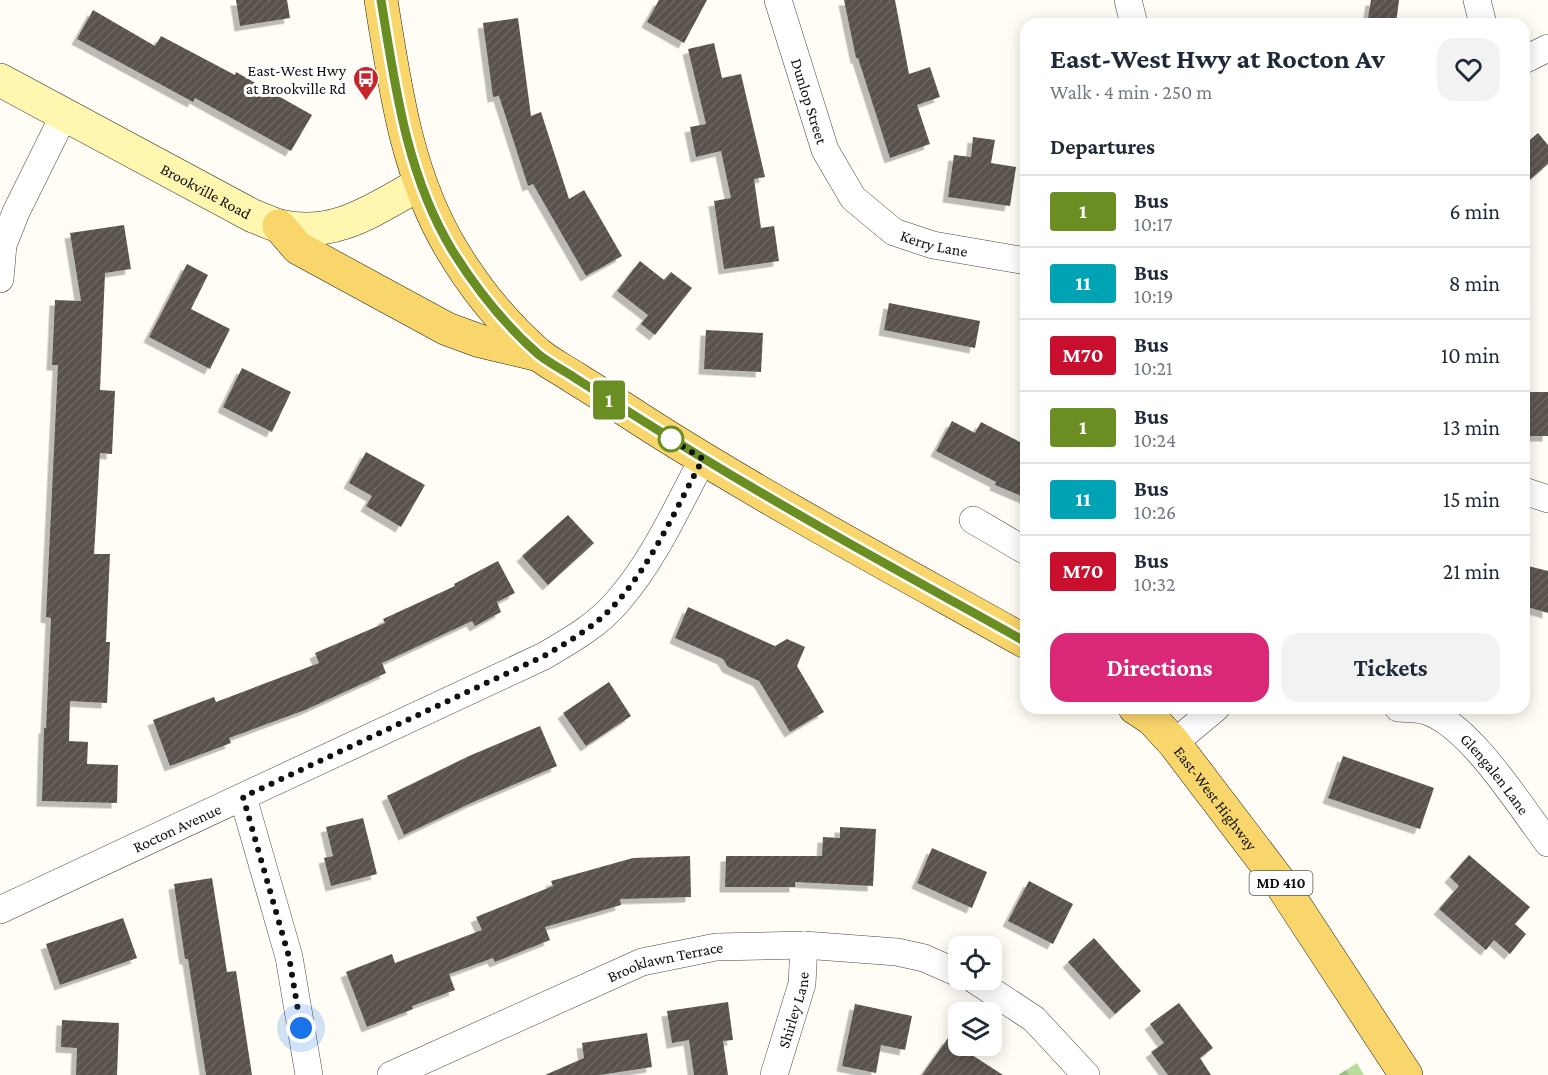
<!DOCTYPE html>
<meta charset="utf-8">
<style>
:root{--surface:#fff;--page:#f2f2f3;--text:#1f2937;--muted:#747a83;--line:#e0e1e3;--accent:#db2777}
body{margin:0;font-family:"Crimson Pro",serif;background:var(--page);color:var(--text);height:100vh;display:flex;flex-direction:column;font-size:22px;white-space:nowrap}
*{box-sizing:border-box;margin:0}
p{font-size:20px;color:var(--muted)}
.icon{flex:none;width:33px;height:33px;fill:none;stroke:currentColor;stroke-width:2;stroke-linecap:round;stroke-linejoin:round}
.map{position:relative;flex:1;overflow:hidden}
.drawer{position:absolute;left:1020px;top:18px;width:510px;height:696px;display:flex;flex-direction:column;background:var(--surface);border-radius:18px;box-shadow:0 3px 15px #0003}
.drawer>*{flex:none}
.badge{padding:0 12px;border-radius:4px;font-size:21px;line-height:39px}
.fabs{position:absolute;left:948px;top:936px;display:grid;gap:12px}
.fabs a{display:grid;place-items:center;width:54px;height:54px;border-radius:12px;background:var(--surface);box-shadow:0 3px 15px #0003;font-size:30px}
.you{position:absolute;width:30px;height:30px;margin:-15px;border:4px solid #fff;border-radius:50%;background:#1a73e8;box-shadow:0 0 0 9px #1a73e833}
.map>.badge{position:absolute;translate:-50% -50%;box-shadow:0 0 0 3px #fff}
h2{padding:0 30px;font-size:22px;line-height:54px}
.round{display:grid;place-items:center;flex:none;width:63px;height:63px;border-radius:18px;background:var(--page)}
.summary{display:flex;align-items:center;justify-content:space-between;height:102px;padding:0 30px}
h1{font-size:28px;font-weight:700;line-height:45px}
.cta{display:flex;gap:12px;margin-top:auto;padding:12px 30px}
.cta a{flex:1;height:69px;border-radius:18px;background:var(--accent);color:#fff;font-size:24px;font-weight:700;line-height:69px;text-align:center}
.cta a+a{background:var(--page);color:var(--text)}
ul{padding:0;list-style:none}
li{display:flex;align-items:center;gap:18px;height:72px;padding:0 30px;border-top:2px solid var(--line)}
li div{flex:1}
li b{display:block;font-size:22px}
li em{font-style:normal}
li .badge{min-width:66px;font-weight:700;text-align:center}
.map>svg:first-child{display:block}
.forest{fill:url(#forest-firs)}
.building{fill:url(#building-hatch);filter:url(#shadow)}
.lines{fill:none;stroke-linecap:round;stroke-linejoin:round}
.minor-casing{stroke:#444;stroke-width:28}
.secondary-casing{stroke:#333;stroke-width:34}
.primary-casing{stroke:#222;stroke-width:34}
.minor{stroke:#fff;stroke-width:27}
.secondary{stroke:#fff6b0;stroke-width:33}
.primary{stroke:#f9d66b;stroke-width:33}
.line-casing{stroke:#fff;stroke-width:14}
.line{stroke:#6b8e23;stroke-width:9}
.walk{stroke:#111;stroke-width:6;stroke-dasharray:0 10.8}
.stop-dot{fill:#fff;stroke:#6b8e23;stroke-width:3}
.labels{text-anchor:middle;stroke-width:6;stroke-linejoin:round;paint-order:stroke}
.shield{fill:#fff;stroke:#585858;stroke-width:1.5}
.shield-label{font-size:15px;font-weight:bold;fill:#111}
.poi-label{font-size:16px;fill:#111;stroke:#fff;text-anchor:end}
.street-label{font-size:16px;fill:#111;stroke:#fff}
</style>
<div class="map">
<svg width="1548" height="1075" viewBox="0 0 1548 1075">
<defs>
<pattern id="forest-firs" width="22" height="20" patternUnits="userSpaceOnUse" patternTransform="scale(1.5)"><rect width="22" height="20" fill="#b9dc9c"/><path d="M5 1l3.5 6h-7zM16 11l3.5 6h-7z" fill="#9ebc85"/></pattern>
<pattern id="building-hatch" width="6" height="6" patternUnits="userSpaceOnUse" patternTransform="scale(1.5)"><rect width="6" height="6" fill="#5a524d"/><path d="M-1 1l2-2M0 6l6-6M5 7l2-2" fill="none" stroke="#6d6662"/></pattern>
<filter id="shadow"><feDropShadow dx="-5.5" dy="5.5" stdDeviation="0" flood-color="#0004"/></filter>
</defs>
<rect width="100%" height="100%" fill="#fffdf5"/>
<path class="forest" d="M1357,1063L1364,1075H1338Z"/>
<path class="building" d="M236,0H287L290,18L240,26Z
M659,0H707L684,43L647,22Z
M844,0H895L909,74L930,67L940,97L917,105L930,144L890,158L858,58H856Z
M1371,0H1399L1396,24H1367Z
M93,10L155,46L161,36L235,75L236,72L312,115L291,151L195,98L193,102L77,39Z
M518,18L531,116L541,112L569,199L584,190L622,256L586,276L533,184L528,186L499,96L493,97L483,23Z
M714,43L722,78L741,74L765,177L754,179L761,228L774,226L779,261L724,269L714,201L731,198L721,151L696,157L690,127L706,124L688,49Z
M1538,133L1548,145V164L1524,185V145Z
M973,137L995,140L991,163L1016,167L1010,206L948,197L954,155L971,157Z
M124,225L131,269L105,273L100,390L115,391L112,454L100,453L94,554H110L106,642H110L107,703L70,701L69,741L88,742L87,764L118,765L117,803L42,801L44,728H46L51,618L46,617L58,365H52L55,300L81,301L70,233Z
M640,261L664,280L671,272L692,288L655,335L641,324L648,315L617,291Z
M187,264L208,275L191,309L230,329L210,369L149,337Z
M889,303L980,321L975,348L884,330Z
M706,330L763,333L761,372L704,369Z
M242,368L291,392L272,432L223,407Z
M1524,392H1548V436H1524Z
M952,421L975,433L981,422L1026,445V498L995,485L996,482L936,451Z
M366,452L425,485L401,527L366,506L372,496L349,483Z
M568,515L594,543L548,585L522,556Z
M498,561L515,593L497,602L501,612L475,626L472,621L382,663L386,673L305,710L229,738L231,743L170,766L153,720L214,697L216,702L319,663L315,653L385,623L383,619L455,586L454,584Z
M1524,565L1548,571V613L1524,606Z
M688,607L775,646L787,639L805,647L797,666L824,712L790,732L759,681L728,667L723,659L675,638Z
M609,682L631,716L586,746L563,713Z
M540,726L557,766L471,803L404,835L387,796L469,756Z
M1343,756L1434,788L1420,829L1328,798Z
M363,818L377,874L331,886L324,858L333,856L326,827Z
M840,827L876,829L873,886L795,882V887H725L726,856H822L823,837L840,838Z
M932,848L987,872L972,908L917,883Z
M1469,855L1530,907L1515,924L1526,934L1510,954L1494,940L1486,950L1439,909L1459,886L1450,877Z
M690,856L691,897L620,899L621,905L545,927L550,940L495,962L493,958L449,974L455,990L412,1006L413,1009L367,1027L346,972L392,954L395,963L482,930L476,917L553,886L551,881L633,858Z
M212,878L227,972L236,971L252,1075H206L188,959H185L174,884Z
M1029,881L1073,904L1053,944L1008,921Z
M123,918L137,958L60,985L46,944Z
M1094,938L1141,991L1115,1014L1068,962Z
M728,1002L733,1040L723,1041L728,1075H694L689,1040L672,1043L667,1011Z
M1179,1003L1213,1048L1200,1058L1211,1075H1168L1151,1052L1164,1043L1150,1024Z
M855,1004L912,1016L905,1050L881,1045L876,1073L842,1066Z
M62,1020L119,1023L117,1075H76L77,1048L61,1047Z
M647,1033L652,1067L600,1075H545L584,1058L582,1043Z
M948,1038L958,1046L1003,1075H922Z"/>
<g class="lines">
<defs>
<g id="minor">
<path id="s1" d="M778,0L825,150L853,198L894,232L933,245L1026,261"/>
<path d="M1128,0L1134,24"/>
<path d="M1477,0L1483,24"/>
<path d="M1524,60L1548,48"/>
<path d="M0,279L3,245L16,212L64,115"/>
<path d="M1524,491L1548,499"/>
<path d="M973,520L1026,551"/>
<path id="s2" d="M1398,708C1406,709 1417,708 1426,711C1470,725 1520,806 1548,843"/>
<path d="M1174,743L1216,708"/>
<path d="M243,797L289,957L309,1075"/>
<path id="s3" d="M0,910L544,656C571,640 598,625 618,601C654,560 677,507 703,459"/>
<path d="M975,980L1034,1019L1086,1075"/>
<path id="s4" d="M391,1075L642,962L716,947L804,945L897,952L924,958L958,973"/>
<path id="s5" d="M774,1075L802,984L804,945"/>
</g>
<g id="secondary">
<path id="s6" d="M0,80L253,216C262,219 271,224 280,226C335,239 374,209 420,184"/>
</g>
<g id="primary">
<path d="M381,0C395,86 406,174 452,250C474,287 505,325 538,354C549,363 563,370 575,378C601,394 626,410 652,427C774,504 901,572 1026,642"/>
<path d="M279,226L298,248L447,329L480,341L539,355"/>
<path id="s7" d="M1135,708L1152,719L1174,743L1279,881L1406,1075"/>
</g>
</defs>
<use href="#minor" class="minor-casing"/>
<use href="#secondary" class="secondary-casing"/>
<use href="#primary" class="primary-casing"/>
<use href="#minor" class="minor"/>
<use href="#secondary" class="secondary"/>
<use href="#primary" class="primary"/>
</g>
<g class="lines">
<defs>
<path id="line" d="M381,0C395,85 406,174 452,250C475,287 505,325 538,354C549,363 563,370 575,378C599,393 624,409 648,424C771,502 899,571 1026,642"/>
</defs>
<use href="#line" class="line-casing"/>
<use href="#line" class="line"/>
<path class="walk" d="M301,1028L289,957L243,797L544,656C571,640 598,625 618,601C654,560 677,506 703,459L666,436L671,439"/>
</g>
<defs>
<symbol id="bus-pin" viewBox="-11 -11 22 30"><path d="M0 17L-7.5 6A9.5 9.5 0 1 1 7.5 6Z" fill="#c4262e" stroke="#fff"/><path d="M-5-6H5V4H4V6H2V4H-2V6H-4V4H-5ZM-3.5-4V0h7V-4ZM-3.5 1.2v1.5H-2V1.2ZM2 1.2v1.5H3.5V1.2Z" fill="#fff"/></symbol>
</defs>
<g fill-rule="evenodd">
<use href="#bus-pin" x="351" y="64" width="30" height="40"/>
</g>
<circle class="stop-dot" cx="671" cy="439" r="12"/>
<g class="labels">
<rect class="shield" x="1249.5" y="871" width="63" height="24" rx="4.5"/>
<g class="shield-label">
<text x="1281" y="888">MD 410</text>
</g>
<g class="poi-label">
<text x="346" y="76">East-West Hwy<tspan x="346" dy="18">at Brookville Rd</tspan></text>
</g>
<g class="street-label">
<text dy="6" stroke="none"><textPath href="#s1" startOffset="106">Dunlop Street</textPath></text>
<text dy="6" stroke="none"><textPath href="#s6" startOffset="234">Brookville Road</textPath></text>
<text dy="6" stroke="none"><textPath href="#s1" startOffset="308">Kerry Lane</textPath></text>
<text dy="6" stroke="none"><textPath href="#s2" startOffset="123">Glengalen Lane</textPath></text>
<text dy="6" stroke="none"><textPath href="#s7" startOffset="122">East-West Highway</textPath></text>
<text dy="6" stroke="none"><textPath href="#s3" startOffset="195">Rocton Avenue</textPath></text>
<text dy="6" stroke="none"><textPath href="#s4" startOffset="298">Brooklawn Terrace</textPath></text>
<text dy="6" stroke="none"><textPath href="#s5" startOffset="68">Shirley Lane</textPath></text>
</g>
</g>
</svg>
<div class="fabs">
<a><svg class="icon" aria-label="locate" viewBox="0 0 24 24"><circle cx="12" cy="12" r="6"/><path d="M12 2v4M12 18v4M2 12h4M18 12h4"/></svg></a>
<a><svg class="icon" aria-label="layers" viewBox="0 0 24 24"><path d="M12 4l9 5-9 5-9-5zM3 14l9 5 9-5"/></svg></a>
</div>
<div class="you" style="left:301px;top:1028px"></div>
<b class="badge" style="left:609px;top:400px;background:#6b8e23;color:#fff">1</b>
<section class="drawer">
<div class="summary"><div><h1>East-West Hwy at Rocton Av</h1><p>Walk · 4 min · 250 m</p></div><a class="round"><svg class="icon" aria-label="heart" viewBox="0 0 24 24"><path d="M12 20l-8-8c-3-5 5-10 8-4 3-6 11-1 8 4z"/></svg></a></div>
<h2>Departures</h2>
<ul>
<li><span class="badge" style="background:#6b8e23;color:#fff">1</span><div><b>Bus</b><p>10:17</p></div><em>6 min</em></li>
<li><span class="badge" style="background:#00a3b4;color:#fff">11</span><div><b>Bus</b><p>10:19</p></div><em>8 min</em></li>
<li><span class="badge" style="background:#c8102e;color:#fff">M70</span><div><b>Bus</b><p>10:21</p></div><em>10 min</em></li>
<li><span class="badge" style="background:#6b8e23;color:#fff">1</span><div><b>Bus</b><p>10:24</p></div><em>13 min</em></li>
<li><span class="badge" style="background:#00a3b4;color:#fff">11</span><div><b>Bus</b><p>10:26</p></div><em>15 min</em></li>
<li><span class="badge" style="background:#c8102e;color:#fff">M70</span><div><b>Bus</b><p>10:32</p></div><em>21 min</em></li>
</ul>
<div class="cta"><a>Directions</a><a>Tickets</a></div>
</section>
</div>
